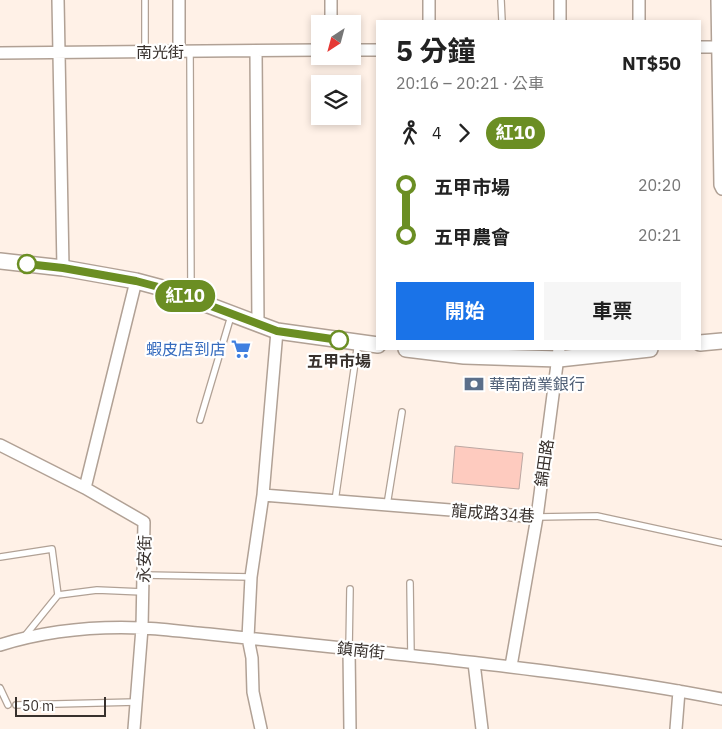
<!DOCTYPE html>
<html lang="zh-TW">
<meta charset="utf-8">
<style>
:root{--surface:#fff;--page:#f6f6f6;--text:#222;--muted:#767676;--accent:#1a73e8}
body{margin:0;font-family:"IBM Plex Sans","Noto Sans TC",sans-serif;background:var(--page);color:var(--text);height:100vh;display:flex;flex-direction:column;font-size:19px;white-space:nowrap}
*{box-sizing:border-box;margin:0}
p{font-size:16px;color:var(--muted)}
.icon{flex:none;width:28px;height:28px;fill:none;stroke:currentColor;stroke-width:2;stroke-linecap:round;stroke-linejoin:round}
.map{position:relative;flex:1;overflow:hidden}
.sheet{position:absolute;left:376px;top:20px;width:325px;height:330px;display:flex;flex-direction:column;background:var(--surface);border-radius:0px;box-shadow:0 2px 8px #0003}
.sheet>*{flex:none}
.badge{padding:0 10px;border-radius:16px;font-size:18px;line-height:32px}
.needle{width:32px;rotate:216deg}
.buttons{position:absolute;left:311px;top:15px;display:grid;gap:10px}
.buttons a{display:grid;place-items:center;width:50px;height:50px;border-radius:0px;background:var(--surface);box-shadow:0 2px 8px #0003;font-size:25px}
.scale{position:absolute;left:15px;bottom:12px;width:91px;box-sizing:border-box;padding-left:5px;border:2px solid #38312d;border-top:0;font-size:14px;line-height:18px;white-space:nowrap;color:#38312d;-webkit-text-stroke:4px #fff;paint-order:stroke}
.map>.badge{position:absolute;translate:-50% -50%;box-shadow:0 0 0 2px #fff}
.legs{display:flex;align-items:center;gap:8px;height:55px;padding:0 20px;font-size:16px}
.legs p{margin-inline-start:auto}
.head{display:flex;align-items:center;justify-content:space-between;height:85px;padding:0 20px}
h1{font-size:28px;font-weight:700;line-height:38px}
.primary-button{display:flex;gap:10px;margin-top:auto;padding:10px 20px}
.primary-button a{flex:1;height:58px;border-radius:0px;background:var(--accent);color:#fff;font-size:20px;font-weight:700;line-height:58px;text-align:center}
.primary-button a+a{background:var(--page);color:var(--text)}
ul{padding:0 20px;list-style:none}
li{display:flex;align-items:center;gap:18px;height:50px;font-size:19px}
li i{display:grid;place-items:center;width:8px;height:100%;margin:0 6px;background:currentColor}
li i::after{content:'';width:12px;height:12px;margin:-6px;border:4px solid;border-radius:50%;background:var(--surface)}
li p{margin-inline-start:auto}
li:first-child i{background:linear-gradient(#0000 50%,currentColor 0)}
li:last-child i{background:linear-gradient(currentColor 50%,#0000 0)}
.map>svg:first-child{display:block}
.building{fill:#fecbbf;stroke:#bca7a2}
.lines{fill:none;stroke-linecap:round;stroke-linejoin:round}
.service-casing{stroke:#b1a195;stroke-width:8}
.minor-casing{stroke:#b1a195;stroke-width:14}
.secondary-casing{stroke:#b1a195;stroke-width:18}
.service{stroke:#fff;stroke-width:5.5}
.minor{stroke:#fff;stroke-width:11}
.secondary{stroke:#fff;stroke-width:15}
.line-1-casing{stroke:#fff;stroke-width:11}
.line-1{stroke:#6b8e23;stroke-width:8}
.stop-1-dot{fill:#fff;stroke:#6b8e23;stroke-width:2.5}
.labels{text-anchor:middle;stroke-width:4.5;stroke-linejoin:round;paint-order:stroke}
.street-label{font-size:16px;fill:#38312d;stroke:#fff}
.shop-label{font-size:16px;fill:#366cbe;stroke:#fff;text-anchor:end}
.stop-label{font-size:16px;font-weight:bold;fill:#38312d;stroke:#fff}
.service-label{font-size:16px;fill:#4e5e75;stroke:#fff;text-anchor:start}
</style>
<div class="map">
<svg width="722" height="729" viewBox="0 0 722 729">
<rect width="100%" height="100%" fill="#fff1e7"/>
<path class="building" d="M455,446L523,453L519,489L452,483Z"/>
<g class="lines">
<defs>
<path id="service" d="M145,0V52
M501,0L502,21
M190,51L191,296
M200,420L231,316
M335,501L358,342
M387,505L402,412
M537,517L597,516L722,543
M0,557L52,549L58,595L24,637
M144,575L251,577
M410,583L411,656
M58,595L97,590L143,592
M349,649L350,589
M0,688L8,705
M16,705L136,702"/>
<path id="minor" d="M58,0L63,268
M429,0V21
M560,0V21
M717,0L720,185L722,189
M639,21V0
M331,24V0
M700,47H722
M352,50H378
M179,51V0
M256,51L258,324
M0,53L320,50
M0,445L85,488L144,522L142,628L134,729
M85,488L136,281
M263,495L537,517
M0,645C45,631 94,626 142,628C164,629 187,632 209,634C257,639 304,644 352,649C476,663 600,675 722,699
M349,649L350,729
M474,663L482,729
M511,666L537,517L559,349
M261,729L253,692L252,658L248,638L251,577L263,495L277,331
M676,729L679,691"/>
<path id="secondary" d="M0,261L63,268L136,281L166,289L277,331L378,345
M700,343L722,341
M406,349L464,356L559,359L650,349"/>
</defs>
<use href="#service" class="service-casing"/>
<use href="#minor" class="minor-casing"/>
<use href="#secondary" class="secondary-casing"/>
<use href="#service" class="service"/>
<use href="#minor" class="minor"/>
<use href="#secondary" class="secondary"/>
</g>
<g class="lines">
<defs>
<path id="line-1" d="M27,264L63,268L136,281L166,289L277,331L339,340"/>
</defs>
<use href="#line-1" class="line-1-casing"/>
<use href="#line-1" class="line-1"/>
</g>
<defs>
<symbol id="supermarket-bare" viewBox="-9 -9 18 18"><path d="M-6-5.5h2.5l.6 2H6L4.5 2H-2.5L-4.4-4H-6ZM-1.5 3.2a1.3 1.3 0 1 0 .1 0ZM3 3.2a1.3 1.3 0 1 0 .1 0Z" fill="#3f7fe0" stroke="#fff" stroke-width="2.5" paint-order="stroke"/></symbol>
<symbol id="bank-bare" viewBox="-9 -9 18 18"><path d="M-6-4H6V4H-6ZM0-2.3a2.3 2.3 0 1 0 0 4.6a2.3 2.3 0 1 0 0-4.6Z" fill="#5c6f8a" stroke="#fff" stroke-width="2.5" paint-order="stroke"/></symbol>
</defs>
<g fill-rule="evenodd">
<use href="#supermarket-bare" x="227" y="335" width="28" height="28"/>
<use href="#bank-bare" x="460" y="370" width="28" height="28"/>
</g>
<g class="stop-1-dot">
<circle cx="27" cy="264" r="9"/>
<circle cx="339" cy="340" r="9"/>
</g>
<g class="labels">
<g class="street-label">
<text x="160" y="58">南光街</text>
<text transform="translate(544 463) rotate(-82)" y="6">錦田路</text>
<text transform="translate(493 513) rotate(4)" y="6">龍成路34巷</text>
<text transform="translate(144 559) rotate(-89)" y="6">永安街</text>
<text transform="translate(361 650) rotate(6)" y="6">鎮南街</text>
</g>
<g class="shop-label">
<text x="226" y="355">蝦皮店到店</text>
</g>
<g class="stop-label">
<text x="339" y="367">五甲市場</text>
</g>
<g class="service-label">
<text x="489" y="390">華南商業銀行</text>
</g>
</g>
</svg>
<div class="buttons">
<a><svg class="needle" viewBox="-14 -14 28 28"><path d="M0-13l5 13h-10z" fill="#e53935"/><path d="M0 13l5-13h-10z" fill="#767676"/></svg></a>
<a><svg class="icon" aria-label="layers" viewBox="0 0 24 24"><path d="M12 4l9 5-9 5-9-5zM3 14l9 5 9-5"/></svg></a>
</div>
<div class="scale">50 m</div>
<b class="badge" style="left:185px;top:296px;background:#6b8e23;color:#fff">紅10</b>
<section class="sheet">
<div class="head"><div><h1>5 分鐘</h1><p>20:16 – 20:21 · 公車</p></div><b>NT$50</b></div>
<div class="legs"><svg class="icon" aria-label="walk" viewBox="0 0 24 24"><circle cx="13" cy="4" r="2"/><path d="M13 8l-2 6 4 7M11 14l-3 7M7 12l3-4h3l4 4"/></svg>4<svg class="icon" aria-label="forward" viewBox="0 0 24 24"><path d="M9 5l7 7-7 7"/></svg><b class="badge" style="background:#6b8e23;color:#fff">紅10</b></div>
<ul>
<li><i style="color:#6b8e23"></i><b>五甲市場</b><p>20:20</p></li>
<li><i style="color:#6b8e23"></i><b>五甲農會</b><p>20:21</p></li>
</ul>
<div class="primary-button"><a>開始</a><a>車票</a></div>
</section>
</div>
